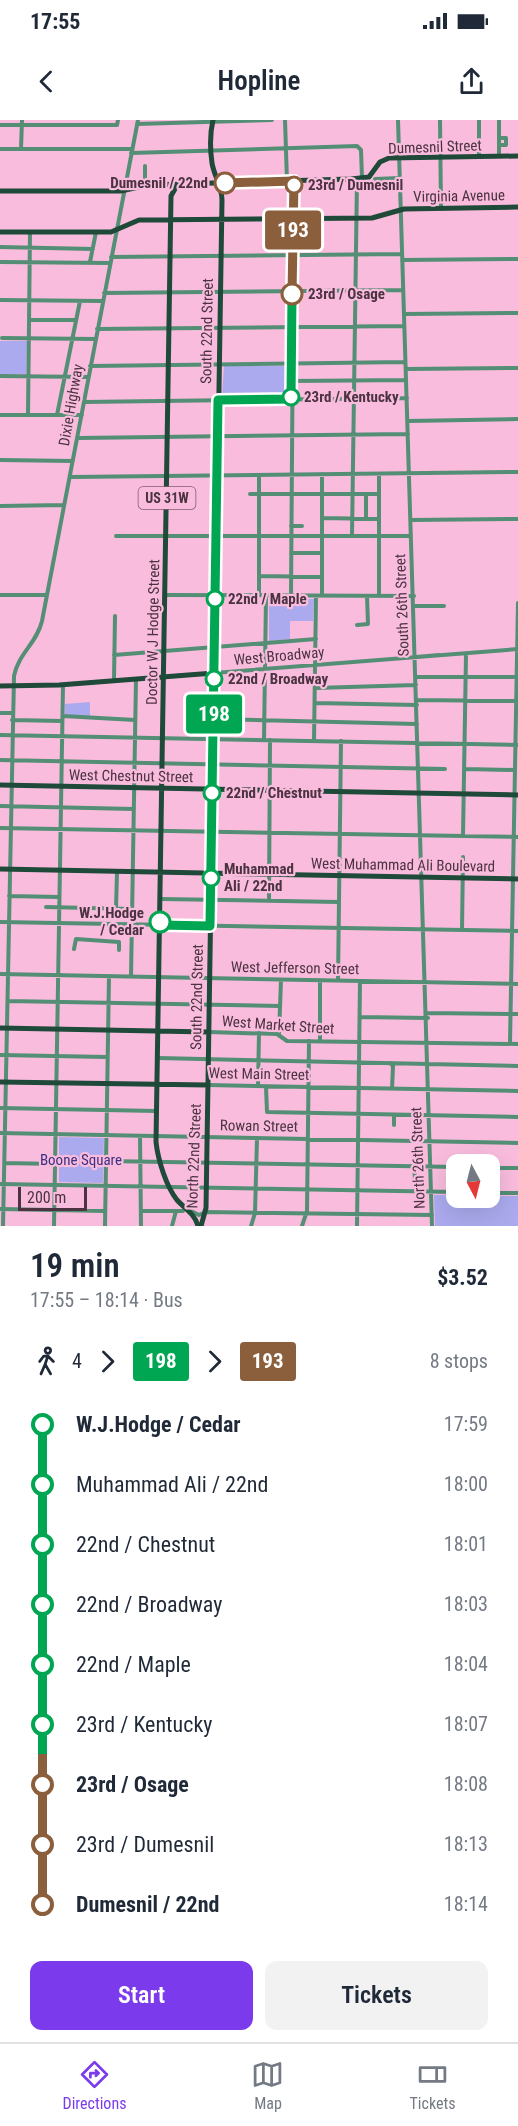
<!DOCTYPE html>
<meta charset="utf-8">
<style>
:root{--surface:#fff;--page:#f2f2f3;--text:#1f2937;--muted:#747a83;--line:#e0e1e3;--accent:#7c3aed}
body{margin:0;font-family:"Roboto Condensed",sans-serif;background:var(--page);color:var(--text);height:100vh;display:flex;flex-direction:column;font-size:22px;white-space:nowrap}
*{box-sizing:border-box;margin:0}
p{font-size:20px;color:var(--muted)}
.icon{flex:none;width:33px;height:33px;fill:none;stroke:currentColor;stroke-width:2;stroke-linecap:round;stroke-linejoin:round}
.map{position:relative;height:1106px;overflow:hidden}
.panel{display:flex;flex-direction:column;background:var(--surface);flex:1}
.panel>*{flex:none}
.badge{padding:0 12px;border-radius:4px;font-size:21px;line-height:39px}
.needle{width:39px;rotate:173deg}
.tools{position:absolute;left:446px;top:1034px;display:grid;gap:12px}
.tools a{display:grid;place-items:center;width:54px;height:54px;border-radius:12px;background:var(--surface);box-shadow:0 6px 24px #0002;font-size:30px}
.scale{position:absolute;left:18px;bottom:15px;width:69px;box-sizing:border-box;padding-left:6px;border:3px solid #4b3341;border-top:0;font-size:16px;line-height:21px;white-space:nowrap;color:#4b3341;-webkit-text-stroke:4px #f9bcdd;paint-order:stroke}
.map>.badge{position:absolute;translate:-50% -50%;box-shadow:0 0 0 3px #fff}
.legs{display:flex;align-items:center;gap:9px;height:66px;padding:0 30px;font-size:20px}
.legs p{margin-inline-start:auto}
.head{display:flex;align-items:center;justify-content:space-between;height:102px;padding:0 30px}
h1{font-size:33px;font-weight:600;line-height:45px}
.button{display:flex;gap:12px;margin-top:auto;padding:12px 30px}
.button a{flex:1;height:69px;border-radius:12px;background:var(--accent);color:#fff;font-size:24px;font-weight:600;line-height:69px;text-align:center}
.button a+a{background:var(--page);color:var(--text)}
ul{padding:0 30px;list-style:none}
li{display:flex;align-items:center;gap:21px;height:60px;font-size:22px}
li i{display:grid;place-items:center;width:9px;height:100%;margin:0 8px;background:currentColor}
li i::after{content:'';width:15px;height:15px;margin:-8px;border:4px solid;border-radius:50%;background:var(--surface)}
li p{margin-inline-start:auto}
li:first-child i{background:linear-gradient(#0000 50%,currentColor 0)}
li:last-child i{background:linear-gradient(currentColor 50%,#0000 0)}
.status{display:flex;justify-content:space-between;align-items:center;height:42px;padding:0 30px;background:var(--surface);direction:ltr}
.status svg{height:16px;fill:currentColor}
header{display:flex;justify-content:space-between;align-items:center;height:78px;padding:0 30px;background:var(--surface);font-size:27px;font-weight:600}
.tab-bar{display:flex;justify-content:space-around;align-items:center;height:84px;border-top:2px solid var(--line);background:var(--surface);font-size:16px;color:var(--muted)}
.tab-bar a{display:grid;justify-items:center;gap:3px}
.tab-bar .on{color:var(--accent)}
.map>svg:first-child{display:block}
.green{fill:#abaaee}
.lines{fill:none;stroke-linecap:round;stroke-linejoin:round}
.minor{stroke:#538e75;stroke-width:4}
.major{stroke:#1f4938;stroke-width:5}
.line-1-casing{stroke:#fff;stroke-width:14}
.line-2-casing{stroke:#fff;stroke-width:14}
.line-1{stroke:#00a651;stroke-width:9}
.line-2{stroke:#8b5e3c;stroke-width:9}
.stop-2-dot{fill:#fff;stroke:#8b5e3c;stroke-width:3}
.stop-1-dot{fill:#fff;stroke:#00a651;stroke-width:3}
.labels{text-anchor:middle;stroke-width:4.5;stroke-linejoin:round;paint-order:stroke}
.shield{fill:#f9bcdd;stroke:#7f5c70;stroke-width:1.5}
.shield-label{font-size:14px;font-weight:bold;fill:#4b3341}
.street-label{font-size:15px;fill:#4b3341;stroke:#f9bcdd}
.stop-label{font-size:15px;font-weight:bold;fill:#4b3341;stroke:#f9bcdd;text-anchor:start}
.park-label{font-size:15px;fill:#3d3083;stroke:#f9bcdd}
</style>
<div class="status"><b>17:55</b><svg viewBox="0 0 49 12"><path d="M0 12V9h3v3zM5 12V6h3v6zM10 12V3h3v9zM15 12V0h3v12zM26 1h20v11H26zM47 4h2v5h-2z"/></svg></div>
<header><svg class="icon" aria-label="back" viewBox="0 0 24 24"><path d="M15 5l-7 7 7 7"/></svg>Hopline<svg class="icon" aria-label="share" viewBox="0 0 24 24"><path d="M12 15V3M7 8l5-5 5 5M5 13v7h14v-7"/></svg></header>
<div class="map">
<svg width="518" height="1106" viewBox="0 0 518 1106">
<rect width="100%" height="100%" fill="#f9bcdd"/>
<path class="green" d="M0,221H27L26,254H0Z
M224,246H288L289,276L222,277Z
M269,479H314L313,501H290V519L269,521Z
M90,582V596H65V584Z
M59,1017L104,1018L103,1063L59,1062Z
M434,1075L518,1076V1106H435Z"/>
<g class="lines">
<path class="minor" d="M285,0L287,61
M398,0L432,1106
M440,0L441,88
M479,0V36
M499,0V36
M137,4L272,0
M0,5H117L118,0
M499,18H506V25H499
M0,29H132
M21,29L22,0
M131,33L357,26L361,30L362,58
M375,59L400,58
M145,66V46
M0,127L93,129
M111,137L402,134
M402,140L518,139
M0,142L110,143
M90,142L96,112
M104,173L403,170
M0,180L102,181
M404,194L518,193
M29,200H76
M97,209L404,206
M2,218L95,219
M90,246L405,242
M406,249L518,248
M0,256L88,257
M291,261L406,260
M84,282L407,278
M0,295H82
M28,295L30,112
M57,295L80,181
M408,301L518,299
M78,318L408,314
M0,340L73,341
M70,357L518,352
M250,374H379
M0,386L64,385
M322,398L379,399
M366,398V374
M411,400L518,399
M291,406H302
M116,416H411
M352,416L357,59
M291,433H322
M259,456L322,457
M0,475H46
M165,475L414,476
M259,475V355
M291,476L294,61
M322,476V354
M379,476V354
M414,486H444
M357,505L368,504L367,476
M114,535L316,519
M416,537L439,535
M214,553L518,529
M416,557H516
M114,560L115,496
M315,568L416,565
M417,580L516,581
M315,583L417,585
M0,593H12
M63,596L135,600
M214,599L417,604
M12,600L62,601
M238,600L239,574
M0,615L518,625
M264,620L266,476
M314,621L316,476
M0,640L445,649
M465,649L515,650
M0,686L134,689
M0,708L518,717
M463,716L466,534
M9,776L59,777
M160,779L339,782
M269,781L270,620
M46,787L132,789
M116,789L117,752
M0,802L518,811
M462,810L463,737
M74,829L76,819L119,822V830
M0,854L518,864
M131,857L136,559
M338,861L341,621
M8,881L280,886
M427,893L518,894
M360,897L428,898
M209,912L277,914L287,921L518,924
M279,914L281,860
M320,921V860
M510,923L518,483
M0,935L107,937
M158,938L518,946
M390,943L393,946L392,969
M208,965L518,971
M258,966L259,913
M266,967L267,992L518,997
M0,988L157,991
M394,996V1005
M0,1013L518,1023
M140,1016L141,1106
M106,1041L456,1047
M5,1043L55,1044
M414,1046L416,1071
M489,1048H517
M0,1064L456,1072
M489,1073H518
M0,1089L105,1091
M141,1091H183
M191,1091L199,1095L206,1092L432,1095
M3,1106L14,556C18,534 37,523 42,501L138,0
M54,1106L63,565
M105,1106L109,856
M172,1106L176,1091
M251,1106L255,1093L257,1018
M302,1106L307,1091L309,921
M357,1106L360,861"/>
<path class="major" d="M181,64L176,67L171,76L156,1022C158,1040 166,1066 177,1080C185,1089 195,1094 198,1106
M0,71H121L148,65L351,59L369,57L380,42L389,38L518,36
M0,112H111L139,100L372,98L404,89L518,87
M0,566L59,565L214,553
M0,665L518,675
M0,749L518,759
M0,908L208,912
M0,962L208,965
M201,1106L206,1088L222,80C222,66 214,56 212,43C210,29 210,13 213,0"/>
</g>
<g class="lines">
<defs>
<path id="line-1" d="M160,802V805L210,806L218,280L291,279L292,174"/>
<path id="line-2" d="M225,63L294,61L292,174"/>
</defs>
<use href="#line-1" class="line-1-casing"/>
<use href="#line-2" class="line-2-casing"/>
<use href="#line-1" class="line-1"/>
<use href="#line-2" class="line-2"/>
</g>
<g class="stop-2-dot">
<circle cx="225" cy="63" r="10"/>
<circle cx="294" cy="65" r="8"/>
<circle cx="292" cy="174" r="10"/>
</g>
<g class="stop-1-dot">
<circle cx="291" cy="277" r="8"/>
<circle cx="215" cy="479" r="8"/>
<circle cx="214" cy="559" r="8"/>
<circle cx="212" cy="673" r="8"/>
<circle cx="211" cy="758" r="8"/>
<circle cx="160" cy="802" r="10"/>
</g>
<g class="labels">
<rect class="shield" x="138.5" y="367" width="57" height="22" rx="4.5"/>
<g class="shield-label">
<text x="167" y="383">US 31W</text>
</g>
<g class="street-label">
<text transform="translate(435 27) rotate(-2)" y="5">Dumesnil Street</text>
<text transform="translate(459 76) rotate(-1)" y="5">Virginia Avenue</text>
<text transform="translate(207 211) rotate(-89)" y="5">South 22nd Street</text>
<text transform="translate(71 285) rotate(-80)" y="5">Dixie Highway</text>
<text transform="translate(402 485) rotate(-92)" y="5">South 26th Street</text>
<text transform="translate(153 512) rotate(-89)" y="5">Doctor W J Hodge Street</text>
<text transform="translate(279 536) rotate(-5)" y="5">West Broadway</text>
<text transform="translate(131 656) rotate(1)" y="5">West Chestnut Street</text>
<text transform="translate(403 745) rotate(1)" y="5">West Muhammad Ali Boulevard</text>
<text transform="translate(295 848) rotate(1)" y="5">West Jefferson Street</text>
<text transform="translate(197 877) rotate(-89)" y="5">South 22nd Street</text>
<text transform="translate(278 905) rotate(4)" y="5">West Market Street</text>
<text transform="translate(259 954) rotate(1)" y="5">West Main Street</text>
<text transform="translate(259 1006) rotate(1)" y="5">Rowan Street</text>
<text transform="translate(194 1036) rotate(-88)" y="5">North 22nd Street</text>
<text transform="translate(418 1038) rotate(-92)" y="5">North 26th Street</text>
</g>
<g class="stop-label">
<text x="208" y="68" text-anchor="end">Dumesnil / 22nd</text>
<text x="308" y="70">23rd / Dumesnil</text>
<text x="308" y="179">23rd / Osage</text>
<text x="304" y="282">23rd / Kentucky</text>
<text x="228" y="484">22nd / Maple</text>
<text x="228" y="564">22nd / Broadway</text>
<text x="226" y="678">22nd / Chestnut</text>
<text x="224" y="754">Muhammad<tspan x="224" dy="17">Ali / 22nd</tspan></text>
<text x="144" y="798" text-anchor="end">W.J.Hodge<tspan x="144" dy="17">/ Cedar</tspan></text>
</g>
<g class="park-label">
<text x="81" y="1045">Boone Square</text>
</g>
</g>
</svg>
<div class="tools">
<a><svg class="needle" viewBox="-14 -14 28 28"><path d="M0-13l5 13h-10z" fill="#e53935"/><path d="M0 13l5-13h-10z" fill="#747a83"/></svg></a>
</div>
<div class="scale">200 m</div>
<b class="badge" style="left:214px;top:594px;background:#00a651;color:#fff">198</b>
<b class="badge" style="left:293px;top:110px;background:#8b5e3c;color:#fff">193</b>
</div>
<section class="panel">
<div class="head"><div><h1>19 min</h1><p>17:55 – 18:14 · Bus</p></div><b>$3.52</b></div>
<div class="legs"><svg class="icon" aria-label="walk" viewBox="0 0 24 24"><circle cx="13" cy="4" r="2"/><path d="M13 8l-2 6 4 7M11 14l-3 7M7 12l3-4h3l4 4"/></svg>4<svg class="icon" aria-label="forward" viewBox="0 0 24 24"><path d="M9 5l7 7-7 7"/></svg><b class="badge" style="background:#00a651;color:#fff">198</b><svg class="icon" aria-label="forward" viewBox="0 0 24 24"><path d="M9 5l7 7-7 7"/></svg><b class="badge" style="background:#8b5e3c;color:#fff">193</b><p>8 stops</p></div>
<ul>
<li><i style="color:#00a651"></i><b>W.J.Hodge / Cedar</b><p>17:59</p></li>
<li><i style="color:#00a651"></i><span>Muhammad Ali / 22nd</span><p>18:00</p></li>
<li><i style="color:#00a651"></i><span>22nd / Chestnut</span><p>18:01</p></li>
<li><i style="color:#00a651"></i><span>22nd / Broadway</span><p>18:03</p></li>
<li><i style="color:#00a651"></i><span>22nd / Maple</span><p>18:04</p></li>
<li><i style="color:#00a651"></i><span>23rd / Kentucky</span><p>18:07</p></li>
<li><i style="color:#8b5e3c"></i><b>23rd / Osage</b><p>18:08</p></li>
<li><i style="color:#8b5e3c"></i><span>23rd / Dumesnil</span><p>18:13</p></li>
<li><i style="color:#8b5e3c"></i><b>Dumesnil / 22nd</b><p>18:14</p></li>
</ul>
<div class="button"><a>Start</a><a>Tickets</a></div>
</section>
<nav class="tab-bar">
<a class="on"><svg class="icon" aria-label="directions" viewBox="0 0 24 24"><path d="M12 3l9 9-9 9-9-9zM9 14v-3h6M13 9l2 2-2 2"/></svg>Directions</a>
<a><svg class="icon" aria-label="map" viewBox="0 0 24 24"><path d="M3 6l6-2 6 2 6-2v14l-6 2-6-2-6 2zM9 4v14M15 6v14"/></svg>Map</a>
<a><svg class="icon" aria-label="tickets" viewBox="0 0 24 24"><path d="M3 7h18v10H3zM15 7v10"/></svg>Tickets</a>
</nav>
